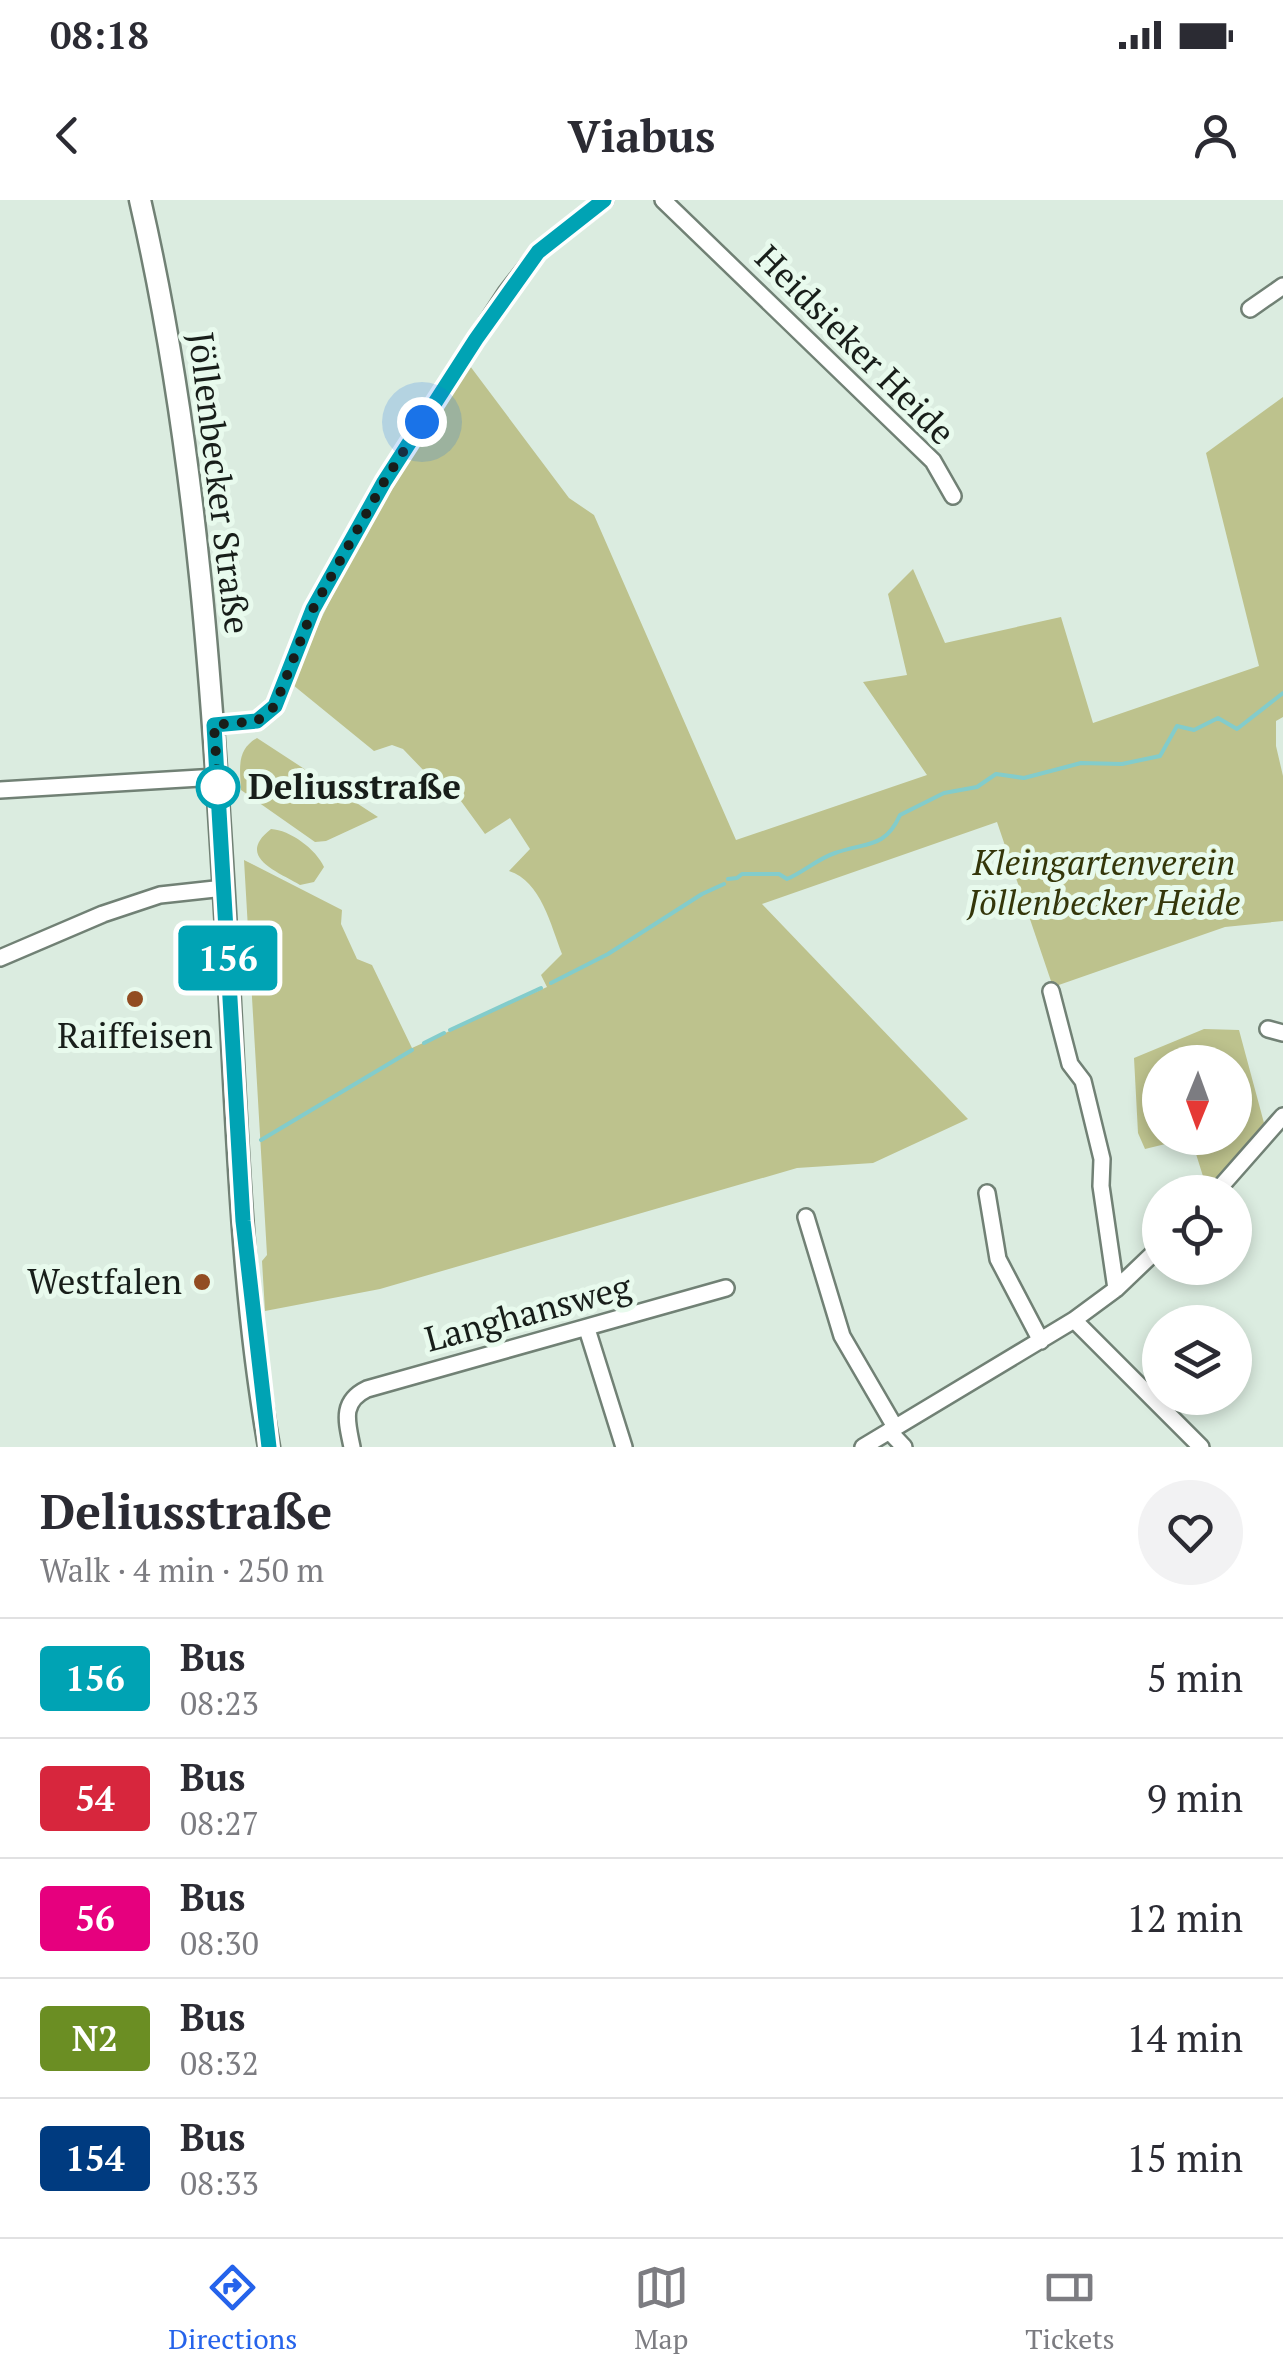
<!DOCTYPE html>
<meta charset="utf-8">
<style>
:root{--surface:#fff;--page:#f2f2f3;--text:#2b2b33;--muted:#7c7c81;--line:#e1e1e2;--accent:#2563eb}
body{margin:0;font-family:"PT Serif",serif;background:var(--page);color:var(--text);height:100vh;display:flex;flex-direction:column;font-size:38px;white-space:nowrap}
*{box-sizing:border-box;margin:0}
p{font-size:32px;color:var(--muted)}
.icon{flex:none;width:55px;height:55px;fill:none;stroke:currentColor;stroke-width:2;stroke-linecap:round;stroke-linejoin:round}
.map{position:relative;height:1247px;overflow:hidden}
.panel{display:flex;flex-direction:column;background:var(--surface);flex:1}
.panel>*{flex:none}
.badge{padding:0 20px;border-radius:8px;font-size:35px;line-height:65px}
.needle{width:65px;rotate:181deg}
.buttons{position:absolute;left:1142px;top:845px;display:grid;gap:20px}
.buttons a{display:grid;place-items:center;width:110px;height:110px;border-radius:50%;background:var(--surface);box-shadow:0 5px 15px #0003;font-size:50px}
.you{position:absolute;width:50px;height:50px;margin:-25px;border:8px solid #fff;border-radius:50%;background:#1a73e8;box-shadow:0 0 0 15px #1a73e833}
.map>.badge{position:absolute;translate:-50% -50%;box-shadow:0 0 0 5px #fff}
.round{display:grid;place-items:center;flex:none;width:105px;height:105px;border-radius:52px;background:var(--page)}
.summary{display:flex;align-items:center;justify-content:space-between;height:170px;padding:0 40px}
h1{font-size:48px;font-weight:600;line-height:75px}
ul{padding:0;list-style:none}
li{display:flex;align-items:center;gap:30px;height:120px;padding:0 40px;border-top:2px solid var(--line)}
li div{flex:1}
li b{display:block;font-size:38px}
li em{font-style:normal}
li .badge{min-width:110px;font-weight:700;text-align:center}
.status{display:flex;justify-content:space-between;align-items:center;height:70px;padding:0 50px;background:var(--surface);direction:ltr}
.status svg{height:28px;fill:currentColor}
header{display:flex;justify-content:space-between;align-items:center;height:130px;padding:0 40px;background:var(--surface);font-size:45px;font-weight:600}
.tab-bar{display:flex;justify-content:space-around;align-items:center;height:140px;border-top:2px solid var(--line);background:var(--surface);font-size:28px;color:var(--muted)}
.tab-bar a{display:grid;justify-items:center;gap:5px}
.tab-bar .selected{color:var(--accent)}
.map>svg:first-child{display:block}
.green{fill:#bdc28d}
.lines{fill:none;stroke-linecap:round;stroke-linejoin:round}
.stream{stroke:#83cccb;stroke-width:4}
.minor-casing{stroke:#718175;stroke-width:20}
.major-casing{stroke:#718175;stroke-width:25}
.minor{stroke:#fff;stroke-width:15}
.major{stroke:#fff;stroke-width:20}
.line-casing{stroke:#fff;stroke-width:22}
.line{stroke:#00a3b4;stroke-width:15}
.walk{stroke:#181e1a;stroke-width:10;stroke-dasharray:0 18}
.stop-dot{fill:#fff;stroke:#00a3b4;stroke-width:5}
.poi-dot{fill:#924d22;stroke:#e8faed;stroke-width:4}
.labels{text-anchor:middle;stroke-width:10;stroke-linejoin:round;paint-order:stroke}
.street-label{font-size:35px;fill:#181e1a;stroke:#e8faed}
.stop-label{font-size:35px;font-weight:bold;fill:#181e1a;stroke:#e8faed;text-anchor:start}
.park-label{font-size:35px;font-style:italic;fill:#34360a;stroke:#e8faed}
.poi-label{font-size:35px;fill:#181e1a;stroke:#e8faed}
</style>
<div class="status"><b>08:18</b><svg viewBox="0 0 49 12"><path d="M0 12V9h3v3zM5 12V6h3v6zM10 12V3h3v9zM15 12V0h3v12zM26 1h20v11H26zM47 4h2v5h-2z"/></svg></div>
<header><svg class="icon" aria-label="back" viewBox="0 0 24 24"><path d="M15 5l-7 7 7 7"/></svg>Viabus<svg class="icon" aria-label="person" viewBox="0 0 24 24"><circle cx="12" cy="8" r="4"/><path d="M4 21q1-7 8-7t8 7"/></svg></header>
<div class="map">
<svg width="1283" height="1247" viewBox="0 0 1283 1247">
<rect width="100%" height="100%" fill="#dbece0"/>
<path class="green" d="M470,166L569,298L594,315L736,640L927,575L863,482L907,475L888,394L913,369L945,443L1061,417L1093,523L1259,466L1206,253L1283,197V517L1276,521V546L1283,576V721L1225,727L1053,787L997,622L762,704L968,919L873,963L797,968L380,1089L265,1111L262,1061L267,1055L244,660L342,710L341,724L357,759L372,765L412,848L547,787L541,775L562,754C551,726 541,681 509,671L530,649L510,618L485,634L447,582L427,574L403,549L392,545L374,551L293,485C336,371 404,269 470,166Z
M257,538L378,617L326,641L315,642L241,590C240,569 236,550 257,538Z
M271,629C290,630 316,649 324,667L314,682L300,685C277,671 235,657 271,629Z
M1204,829L1239,830L1264,923L1207,989L1191,938H1235V862H1160V938H1190L1145,949L1138,933L1134,858Z"/>
<g class="lines">
<path class="stream" d="M728,679L737,678L742,674H779L787,679C804,672 817,659 835,653C866,642 885,649 900,615L944,593L977,587L996,574L1024,578L1081,563L1122,564L1160,556L1177,526L1194,530L1218,518L1237,529L1283,493
M551,783L608,754L702,694L724,684
M450,830L541,788
M424,843L444,833
M261,940L412,850"/>
<defs>
<path id="minor" d="M663,0L933,261L953,296
M1250,109L1283,86
M214,525L257,521L275,506L313,409L384,282L461,162L506,93L538,52L605,0
M0,590L217,577
M0,758L103,714L160,695L224,688
M1051,791L1070,864L1083,881L1102,959L1101,986L1116,1089
M1268,829L1283,833
M1216,992L1283,916
M987,993L998,1059L1041,1141
M806,1017L842,1136L895,1227
M1074,1120L1201,1247
M587,1129L624,1247
M889,1231L904,1247
M352,1247C347,1222 340,1202 367,1189L726,1088
M863,1247L1074,1120L1116,1089L1160,1047"/>
<path id="major" d="M140,0C198,252 214,508 228,765C237,926 241,1088 269,1247"/>
</defs>
<use href="#minor" class="minor-casing"/>
<use href="#major" class="major-casing"/>
<use href="#minor" class="minor"/>
<use href="#major" class="major"/>
</g>
<g class="lines">
<defs>
<path id="line" d="M269,1247L243,1021L214,525L257,521L275,506L313,409L384,282L476,139L538,52L604,0"/>
</defs>
<use href="#line" class="line-casing"/>
<use href="#line" class="line"/>
<path class="walk" d="M218,587L214,525L257,521L275,506L313,409L384,282L422,222"/>
</g>
<circle class="stop-dot" cx="218" cy="587" r="20"/>
<g class="poi-dot">
<circle cx="135" cy="799" r="10"/>
<circle cx="202" cy="1082" r="10"/>
</g>
<g class="labels">
<g class="street-label">
<text transform="translate(855 145) rotate(45)" y="12">Heidsieker Heide</text>
<text transform="translate(219 283) rotate(83)" y="12">Jöllenbecker Straße</text>
<text transform="translate(528 1113) rotate(-15)" y="12">Langhansweg</text>
</g>
<g class="stop-label">
<text x="248" y="599">Deliusstraße</text>
</g>
<g class="park-label">
<text x="1104" y="675">Kleingartenverein<tspan x="1104" dy="40">Jöllenbecker Heide</tspan></text>
</g>
<g class="poi-label">
<text x="135" y="848">Raiffeisen</text>
<text x="182" y="1094" text-anchor="end">Westfalen</text>
</g>
</g>
</svg>
<div class="buttons">
<a><svg class="needle" viewBox="-14 -14 28 28"><path d="M0-13l5 13h-10z" fill="#e53935"/><path d="M0 13l5-13h-10z" fill="#7c7c81"/></svg></a>
<a><svg class="icon" aria-label="locate" viewBox="0 0 24 24"><circle cx="12" cy="12" r="6"/><path d="M12 2v4M12 18v4M2 12h4M18 12h4"/></svg></a>
<a><svg class="icon" aria-label="layers" viewBox="0 0 24 24"><path d="M12 4l9 5-9 5-9-5zM3 14l9 5 9-5"/></svg></a>
</div>
<div class="you" style="left:422px;top:222px"></div>
<b class="badge" style="left:228px;top:758px;background:#00a3b4;color:#fff">156</b>
</div>
<section class="panel">
<div class="summary"><div><h1>Deliusstraße</h1><p>Walk · 4 min · 250 m</p></div><a class="round"><svg class="icon" aria-label="heart" viewBox="0 0 24 24"><path d="M12 20l-8-8c-3-5 5-10 8-4 3-6 11-1 8 4z"/></svg></a></div>
<ul>
<li><span class="badge" style="background:#00a3b4;color:#fff">156</span><div><b>Bus</b><p>08:23</p></div><em>5 min</em></li>
<li><span class="badge" style="background:#d7263d;color:#fff">54</span><div><b>Bus</b><p>08:27</p></div><em>9 min</em></li>
<li><span class="badge" style="background:#e6007e;color:#fff">56</span><div><b>Bus</b><p>08:30</p></div><em>12 min</em></li>
<li><span class="badge" style="background:#6b8e23;color:#fff">N2</span><div><b>Bus</b><p>08:32</p></div><em>14 min</em></li>
<li><span class="badge" style="background:#003b80;color:#fff">154</span><div><b>Bus</b><p>08:33</p></div><em>15 min</em></li>
</ul>
</section>
<nav class="tab-bar">
<a class="selected"><svg class="icon" aria-label="directions" viewBox="0 0 24 24"><path d="M12 3l9 9-9 9-9-9zM9 14v-3h6M13 9l2 2-2 2"/></svg>Directions</a>
<a><svg class="icon" aria-label="map" viewBox="0 0 24 24"><path d="M3 6l6-2 6 2 6-2v14l-6 2-6-2-6 2zM9 4v14M15 6v14"/></svg>Map</a>
<a><svg class="icon" aria-label="tickets" viewBox="0 0 24 24"><path d="M3 7h18v10H3zM15 7v10"/></svg>Tickets</a>
</nav>
